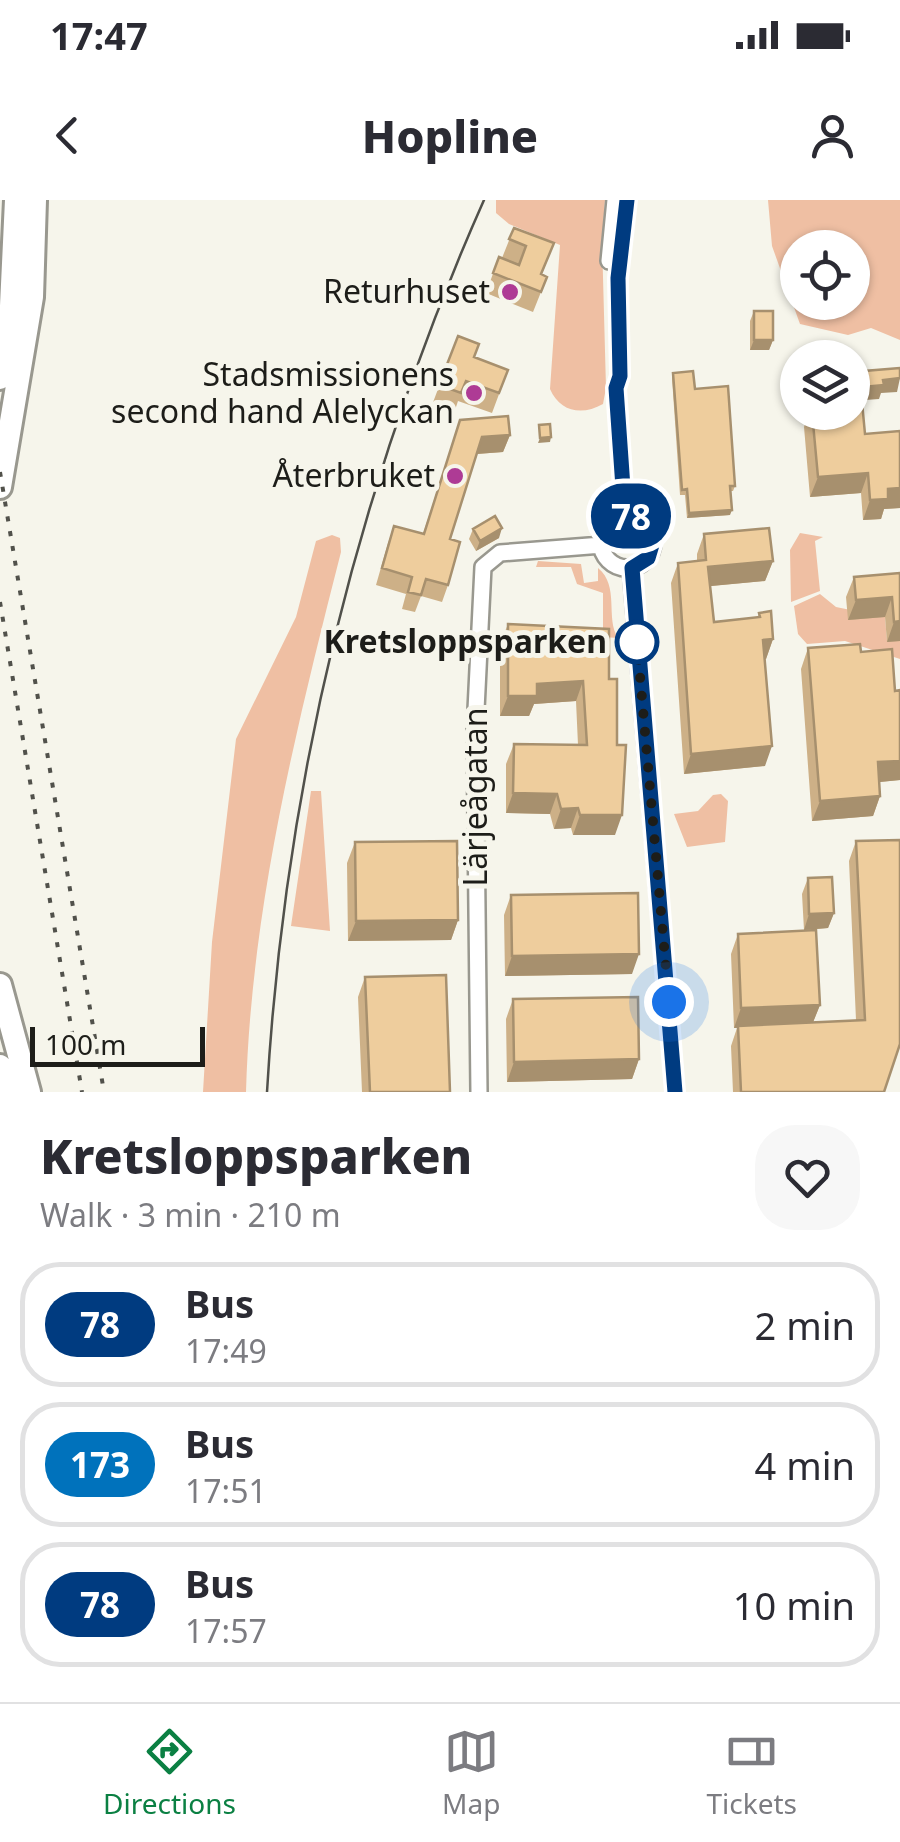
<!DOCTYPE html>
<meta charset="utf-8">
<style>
:root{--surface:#fff;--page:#f7f7f7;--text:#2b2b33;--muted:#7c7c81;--line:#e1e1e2;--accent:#0b8043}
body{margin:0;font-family:"Noto Sans",sans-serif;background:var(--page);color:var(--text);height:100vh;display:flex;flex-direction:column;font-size:38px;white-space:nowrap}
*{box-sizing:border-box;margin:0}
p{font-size:32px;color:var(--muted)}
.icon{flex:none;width:55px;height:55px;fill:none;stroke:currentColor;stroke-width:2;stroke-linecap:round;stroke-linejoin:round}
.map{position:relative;height:892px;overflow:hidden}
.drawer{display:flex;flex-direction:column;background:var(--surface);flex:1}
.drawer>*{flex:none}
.badge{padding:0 20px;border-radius:32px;font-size:35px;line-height:65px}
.controls{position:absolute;left:780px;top:30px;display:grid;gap:20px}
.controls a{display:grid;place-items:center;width:90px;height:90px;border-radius:50%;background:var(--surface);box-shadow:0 2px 8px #0004;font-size:50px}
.scale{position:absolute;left:30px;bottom:25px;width:175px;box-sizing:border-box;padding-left:10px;border:5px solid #1d1d19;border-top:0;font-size:28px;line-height:35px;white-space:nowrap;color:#1d1d19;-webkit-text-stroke:8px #f6f5eb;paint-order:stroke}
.you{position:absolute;width:50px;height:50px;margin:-25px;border:8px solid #fff;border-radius:50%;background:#1a73e8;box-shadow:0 0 0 15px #1a73e833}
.map>.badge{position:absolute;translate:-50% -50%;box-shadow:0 0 0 5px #fff}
.round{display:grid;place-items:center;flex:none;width:105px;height:105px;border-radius:40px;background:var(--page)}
.overview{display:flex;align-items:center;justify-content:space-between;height:170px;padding:0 40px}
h1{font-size:48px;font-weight:800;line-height:75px}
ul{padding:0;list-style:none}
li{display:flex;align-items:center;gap:30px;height:125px;margin:0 20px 15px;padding:0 20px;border:5px solid var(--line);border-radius:40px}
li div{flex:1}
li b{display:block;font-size:38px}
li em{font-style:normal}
li .badge{min-width:110px;font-weight:700;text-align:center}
.status{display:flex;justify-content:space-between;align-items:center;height:70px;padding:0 50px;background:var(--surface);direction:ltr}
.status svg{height:28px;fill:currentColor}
header{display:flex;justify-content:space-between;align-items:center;height:130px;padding:0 40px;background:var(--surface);font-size:45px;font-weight:800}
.menu{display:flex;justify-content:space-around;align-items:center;height:140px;border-top:2px solid var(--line);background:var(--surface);font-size:28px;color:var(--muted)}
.menu a{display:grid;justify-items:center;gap:5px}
.menu .selected{color:var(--accent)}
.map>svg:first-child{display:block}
.green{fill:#efbfa3;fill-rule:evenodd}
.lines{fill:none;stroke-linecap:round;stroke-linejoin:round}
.minor-casing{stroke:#99988f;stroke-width:20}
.highway-casing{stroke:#99988f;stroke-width:28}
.minor{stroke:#fff;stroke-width:15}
.highway{stroke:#fff;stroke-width:22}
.tram{stroke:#51514b;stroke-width:2.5}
.rail{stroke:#51514b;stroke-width:4;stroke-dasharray:5 10;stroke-linecap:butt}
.wall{fill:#cdb087}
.shaded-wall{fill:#a7906e}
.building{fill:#eecd9d;stroke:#a7906e;stroke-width:2.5}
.line-casing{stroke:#fff;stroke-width:22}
.line{stroke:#003b80;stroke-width:15}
.walk{stroke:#1d1d19;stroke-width:10;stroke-dasharray:0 18}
.poi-dot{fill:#ae3b95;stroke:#f6f5eb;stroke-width:4}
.stop-dot{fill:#fff;stroke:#003b80;stroke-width:5}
.labels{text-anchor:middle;stroke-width:10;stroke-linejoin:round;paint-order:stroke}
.poi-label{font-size:32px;fill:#1d1d19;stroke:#f6f5eb;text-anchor:end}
.stop-label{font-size:32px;font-weight:bold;fill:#1d1d19;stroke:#f6f5eb;text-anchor:end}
.street-label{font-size:32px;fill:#1d1d19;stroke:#f6f5eb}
</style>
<div class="status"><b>17:47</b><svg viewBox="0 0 49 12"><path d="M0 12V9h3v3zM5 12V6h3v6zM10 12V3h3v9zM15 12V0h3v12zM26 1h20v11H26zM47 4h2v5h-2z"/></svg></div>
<header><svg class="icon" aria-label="back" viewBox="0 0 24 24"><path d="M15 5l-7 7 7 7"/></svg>Hopline<svg class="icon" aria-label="person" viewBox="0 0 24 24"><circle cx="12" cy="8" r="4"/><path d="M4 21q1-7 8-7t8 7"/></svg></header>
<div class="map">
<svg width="900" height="892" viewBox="0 0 900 892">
<rect width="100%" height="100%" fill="#f6f5eb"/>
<path class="green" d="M496,0H605L602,40L606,188L603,204C582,216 560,212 550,189L560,45L509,24L496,13Z
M768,0H900V140L871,128L848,135L800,124L772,46ZM798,48H852V102H798Z
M800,333L823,337L815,341L820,391L791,402L790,350Z
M332,335L340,338L341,352C296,528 251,710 246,892H203L212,742L236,539L296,417L316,341Z
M538,361L581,364L584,383L598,381V368C620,386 605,418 618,438L603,437V393L577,384L571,367H536Z
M820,394L836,407L885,417L887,441H900V459L845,441L807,444L798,434L794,406Z
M311,591H321L330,731L291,726Z
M713,595L721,594L728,601L725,642L687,647L674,614L698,611Z"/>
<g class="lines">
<defs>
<path id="minor" d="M609,61L615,0
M601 342a26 26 0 1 1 52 0a26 26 0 1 1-52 0Z
M625,316L616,188L620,176L618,78L627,0
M631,368L675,892
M479,892L475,530L483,367L500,353L602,345"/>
<path id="highway" d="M0,178L11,106L16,0
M0,287L32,97L35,0
M0,785L29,892
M0,866L7,892"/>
</defs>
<use href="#minor" class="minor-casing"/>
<use href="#highway" class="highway-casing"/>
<use href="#minor" class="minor"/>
<use href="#highway" class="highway"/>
<path class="tram" d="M267,892C285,582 358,284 484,0"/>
<path class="rail" d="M0,272L104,892
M0,402L82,892"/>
</g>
<path class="wall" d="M514,28L554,43L542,74L547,77L533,112L486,93L499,57L502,58Z
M754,111L773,140L769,150H750V121Z
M458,136L474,157L508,170L492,213L458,201L454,213L432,205Z
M673,173L695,189L735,286L733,291H731L730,315L687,318L685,295H680L672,178Z
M809,212H852L865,234L900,231V308L884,309L881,319L863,320L861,293L810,297L804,227Z
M460,220L510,235L503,252L477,254L450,339L448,385L442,402L421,396L415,412L402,409L406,394L376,385L388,343L394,326L423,334Z
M473,329L499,338L476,351L469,339Z
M704,334L773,361L765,381L710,386L714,422L758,417L759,413L773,439L766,459H764L765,566L684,574L671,383L678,363L697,361V354Z
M900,373V441L887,442L885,417L848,420L846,397L854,377Z
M508,424L609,479L615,635H573L571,628L554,629L550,614L506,613V564L514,544L578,545L576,501L534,504L529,516H500V444Z
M808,448L861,452L895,491L900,490V582V580L879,582L880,596L873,616L812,621L801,469Z
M856,641L884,892H733L731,846L737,828H734L731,754L738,734L820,805L813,822L856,820L849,661Z
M355,642L458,720L451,740L348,741L347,663Z
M808,678L834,713L828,728L804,730L802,694Z
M511,695L632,774L505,776L504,715Z
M365,777L450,892H362L358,797Z
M513,799L639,859L632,879L507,882L506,819Z"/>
<path class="shaded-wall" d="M754,140H773L769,150H750Z
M900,178L897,192L881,193L879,199L852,201V188L883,180Z
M510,235L503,252L476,254L482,237Z
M551,237L550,242L538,243L540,238Z
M868,273L861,293L810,297L818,277Z
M900,288V308L884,309L881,319L863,320L870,300L888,289Z
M732,310L730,315L687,318L689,313Z
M502,328L499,338L476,351L480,341Z
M773,361L765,381L701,387L708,367Z
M892,397L885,417L848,420L856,400Z
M900,421V441L887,442L894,422Z
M773,439L766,459L755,460L763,440Z
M583,481L576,501L534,504L529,516H500L508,496L537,484Z
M772,546L765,566L684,574L691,554Z
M900,561V580L870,583L878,562Z
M513,593L557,594L550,614L506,613Z
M880,596L873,616L812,621L820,601Z
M578,608L571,628L554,629L561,609Z
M580,615H622L615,635H573Z
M834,713L828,728L804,730L809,714Z
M458,720L451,740L348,741L356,721Z
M639,754L632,774L505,776L512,756Z
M820,805L812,825L734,828L741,808Z
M639,859L632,879L507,882L514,862Z"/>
<path class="building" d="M514,28L554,43L541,74L547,77L541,92L493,73L499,57L519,65L526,46L509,39Z
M754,111H773V140H754Z
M458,136L479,144L474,157L508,170L499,193L466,181L461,193L439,185Z
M844,147V158H810L809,150Z
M900,168V178L883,180L884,185L852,188V172Z
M693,171L695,189L728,186L735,286H730L732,310L689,313L687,289L682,290L673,173Z
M862,202L865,234L900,231V288L888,289V299L870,300L868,273L818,277L812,212H852V203Z
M508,216L510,235L482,237L450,339L460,342L448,385L426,379L421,395L408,392L412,377L382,368L394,326L424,334L460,220Z
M550,224L551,237L540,238L539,225Z
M495,316L502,328L480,341L473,329Z
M769,328L773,361L708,367L714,422L760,417L759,413L771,411L773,439L763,440L772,546L691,554L678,363L706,360L704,334Z
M900,373V421L894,422L892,397L856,400L854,377Z
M508,424L609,429V479H617V545H626L622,615H580L578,608L561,609L557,594L513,593L514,544L587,545L583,481L537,484V496H508Z
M860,444L861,452L892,449L895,491L900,490V561L878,562L880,596L820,601L808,448Z
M900,640V844L884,892H741L738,826L865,820L856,641Z
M457,641L458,720L356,721L355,642Z
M832,677L834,713L809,714L808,678Z
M638,693L639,754L512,756L511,695Z
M816,730L820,805L741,808L738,734Z
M446,775L450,892H370L365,777Z
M638,797L639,859L514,862L513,799Z"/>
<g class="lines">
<defs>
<path id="line" d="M627,0L618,78L620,176L616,188L625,316L642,320L654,338L648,358L632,368L675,892"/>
</defs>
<use href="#line" class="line-casing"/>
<use href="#line" class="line"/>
<path class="walk" d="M637,442L669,802"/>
</g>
<g class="poi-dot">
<circle cx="510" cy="92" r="10"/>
<circle cx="474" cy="193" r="10"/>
<circle cx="455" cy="276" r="10"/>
</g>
<circle class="stop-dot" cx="637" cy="442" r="20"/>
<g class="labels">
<g class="poi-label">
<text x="490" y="103">Returhuset</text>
<text x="454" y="186">Stadsmissionens<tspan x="454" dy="37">second hand Alelyckan</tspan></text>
<text x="435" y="287">Återbruket</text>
</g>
<g class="stop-label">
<text x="607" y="453">Kretsloppsparken</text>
</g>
<g class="street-label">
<text transform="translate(476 597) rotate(-90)" y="11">Lärjeågatan</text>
</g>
</g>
</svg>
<div class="controls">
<a><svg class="icon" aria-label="locate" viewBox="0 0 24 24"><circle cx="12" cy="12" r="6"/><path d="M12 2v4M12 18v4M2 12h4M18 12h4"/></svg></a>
<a><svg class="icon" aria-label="layers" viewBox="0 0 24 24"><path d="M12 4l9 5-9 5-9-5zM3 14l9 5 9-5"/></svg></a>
</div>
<div class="scale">100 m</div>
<div class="you" style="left:669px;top:802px"></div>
<b class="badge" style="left:631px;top:316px;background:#003b80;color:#fff">78</b>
</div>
<section class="drawer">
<div class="overview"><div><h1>Kretsloppsparken</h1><p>Walk · 3 min · 210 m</p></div><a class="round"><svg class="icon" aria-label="heart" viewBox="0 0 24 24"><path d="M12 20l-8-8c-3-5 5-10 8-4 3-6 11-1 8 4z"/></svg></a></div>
<ul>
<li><span class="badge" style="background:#003b80;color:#fff">78</span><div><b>Bus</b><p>17:49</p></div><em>2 min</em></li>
<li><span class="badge" style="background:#0072bc;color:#fff">173</span><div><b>Bus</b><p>17:51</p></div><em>4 min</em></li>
<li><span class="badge" style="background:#003b80;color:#fff">78</span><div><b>Bus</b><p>17:57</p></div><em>10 min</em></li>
</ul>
</section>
<nav class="menu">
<a class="selected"><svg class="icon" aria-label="directions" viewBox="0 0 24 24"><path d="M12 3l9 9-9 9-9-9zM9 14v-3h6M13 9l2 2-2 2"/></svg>Directions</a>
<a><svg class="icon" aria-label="map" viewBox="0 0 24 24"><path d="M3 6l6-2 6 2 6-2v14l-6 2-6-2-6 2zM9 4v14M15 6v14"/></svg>Map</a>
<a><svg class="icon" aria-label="tickets" viewBox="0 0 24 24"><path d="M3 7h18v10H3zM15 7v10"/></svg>Tickets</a>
</nav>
